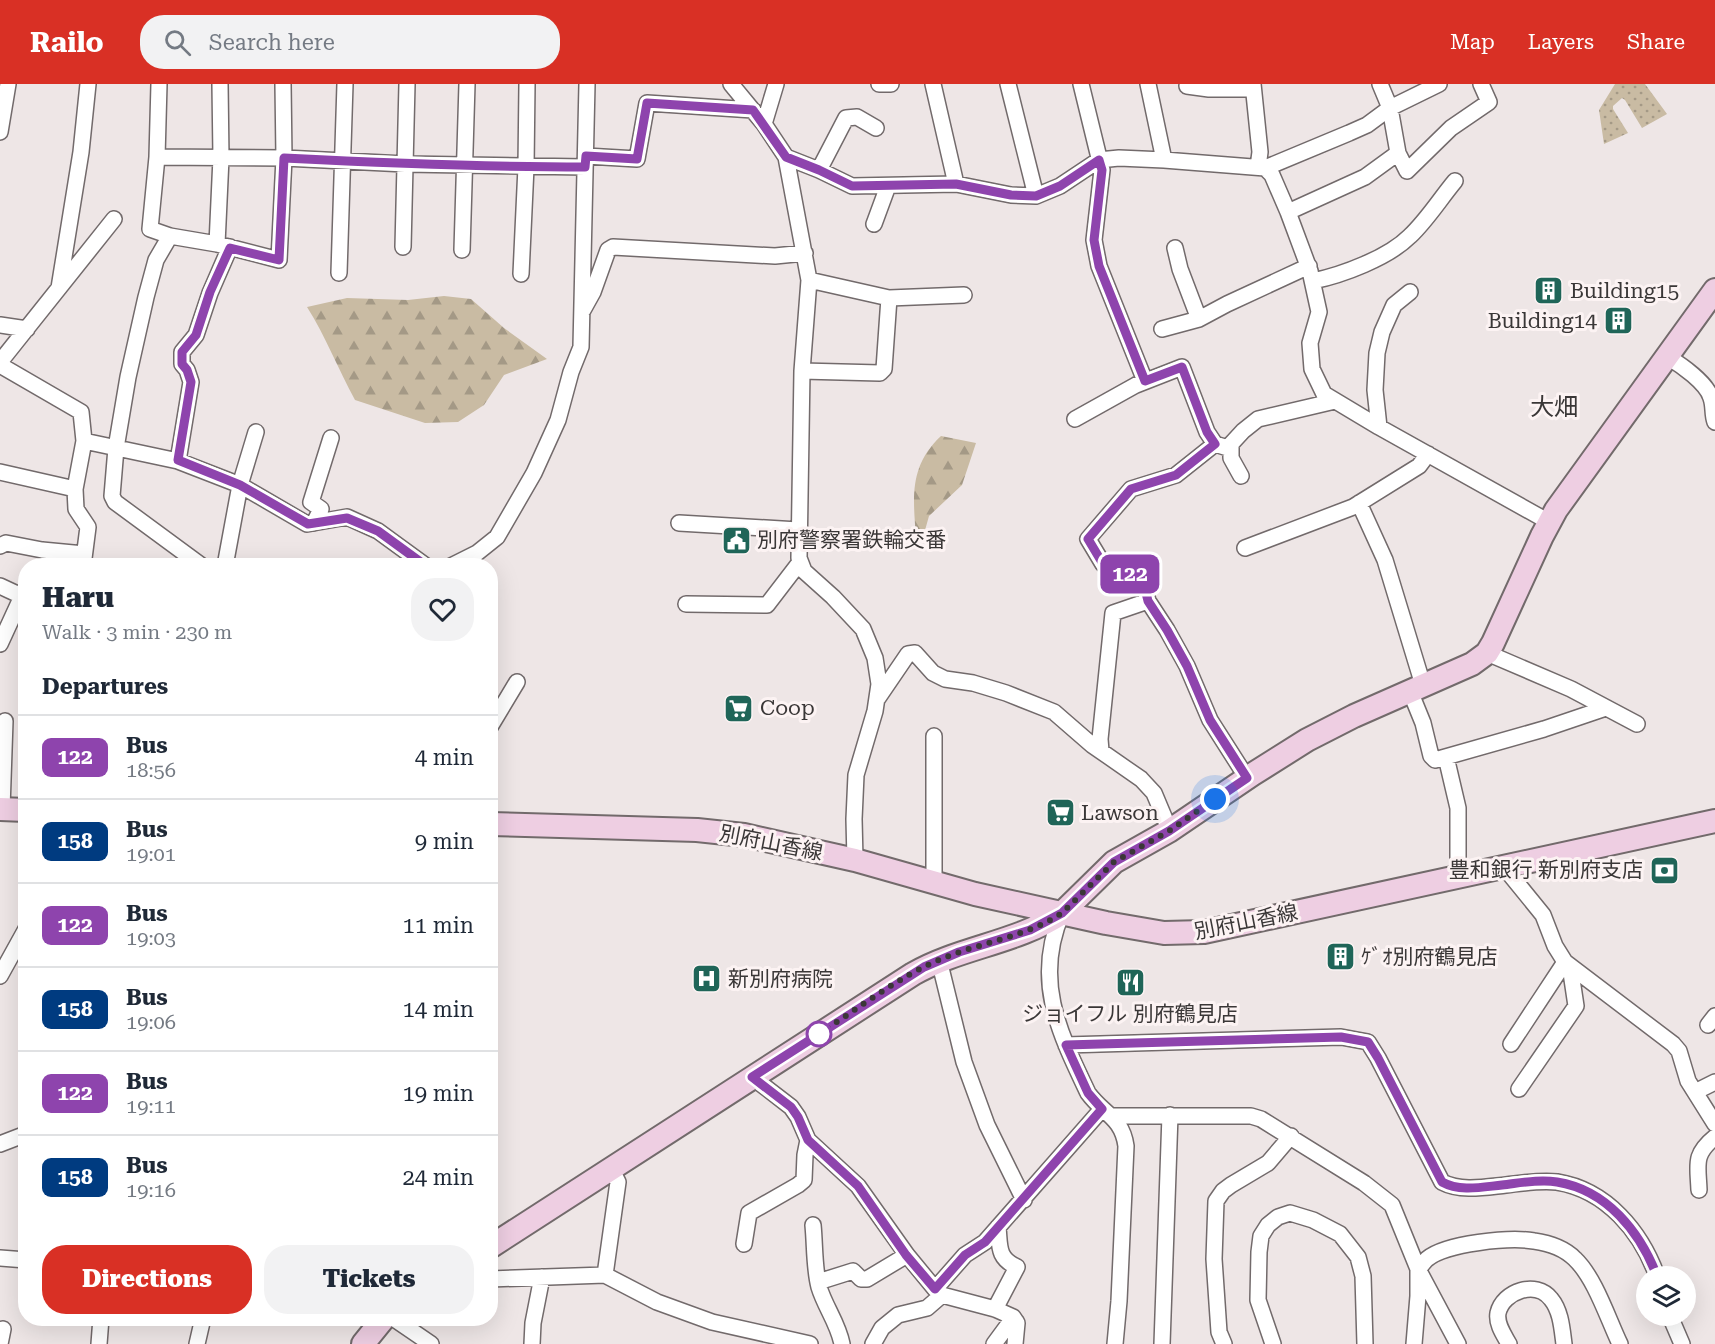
<!DOCTYPE html>
<meta charset="utf-8">
<style>
:root{--surface:#fff;--page:#f2f2f3;--text:#1f2937;--muted:#747a83;--line:#e0e1e3;--accent:#d93025}
body{margin:0;font-family:"Roboto Serif","Noto Sans JP",serif;background:var(--page);color:var(--text);height:100vh;display:flex;flex-direction:column;font-size:22px;white-space:nowrap}
*{box-sizing:border-box;margin:0}
p{font-size:20px;color:var(--muted)}
.icon{flex:none;width:33px;height:33px;fill:none;stroke:currentColor;stroke-width:2;stroke-linecap:round;stroke-linejoin:round}
.map{position:relative;flex:1;overflow:hidden}
.drawer{position:absolute;left:18px;top:474px;width:480px;height:768px;display:flex;flex-direction:column;background:var(--surface);border-radius:24px;box-shadow:0 6px 24px #0002}
.drawer>*{flex:none}
.badge{padding:0 12px;border-radius:9px;font-size:21px;line-height:39px}
.buttons{position:absolute;left:1636px;top:1182px;display:grid;gap:12px}
.buttons a{display:grid;place-items:center;width:60px;height:60px;border-radius:50%;background:var(--surface);box-shadow:0 6px 24px #0002;font-size:30px}
.you{position:absolute;width:30px;height:30px;margin:-15px;border:4px solid #fff;border-radius:50%;background:#1a73e8;box-shadow:0 0 0 9px #1a73e833}
.map>.badge{position:absolute;translate:-50% -50%;box-shadow:0 0 0 3px #fff}
h2{padding:0 24px;font-size:22px;line-height:54px}
.round{display:grid;place-items:center;flex:none;width:63px;height:63px;border-radius:24px;background:var(--page)}
.headline{display:flex;align-items:center;justify-content:space-between;height:102px;padding:0 24px}
h1{font-size:28px;font-weight:800;line-height:45px}
.button{display:flex;gap:12px;margin-top:auto;padding:12px 24px}
.button a{flex:1;height:69px;border-radius:24px;background:var(--accent);color:#fff;font-size:24px;font-weight:800;line-height:69px;text-align:center}
.button a+a{background:var(--page);color:var(--text)}
ul{padding:0;list-style:none}
li{display:flex;align-items:center;gap:18px;height:84px;padding:0 24px;border-top:2px solid var(--line)}
li div{flex:1}
li b{display:block;font-size:22px}
li em{font-style:normal}
li .badge{min-width:66px;font-weight:700;text-align:center}
header{display:flex;align-items:center;gap:36px;box-sizing:border-box;height:84px;padding:0 30px;background:var(--accent);color:#fff}
header strong{font-size:28px}
nav{display:flex;gap:33px;margin-inline-start:auto;font-size:21px}
.search{width:420px;height:54px;background:var(--page);display:flex;align-items:center;gap:15px;box-sizing:border-box;padding:0 21px;border-radius:24px;color:var(--muted);font-size:22px}
.map>svg:first-child{display:block}
.grass{fill:url(#grass-dots)}
.forest{fill:url(#forest-firs)}
.lines{fill:none;stroke-linecap:round;stroke-linejoin:round}
.street-casing{stroke:#726a6b;stroke-width:18}
.secondary-casing{stroke:#726a6b;stroke-width:26}
.street{stroke:#fff;stroke-width:15}
.secondary{stroke:#eecee2;stroke-width:22}
.line-casing{stroke:#fff;stroke-width:14}
.line{stroke:#8e44ad;stroke-width:9}
.walk{stroke:#3a3737;stroke-width:6;stroke-dasharray:0 10.8}
.stop-dot{fill:#fff;stroke:#8e44ad;stroke-width:3}
.labels{text-anchor:middle;stroke-width:6;stroke-linejoin:round;paint-order:stroke}
.poi-label{font-size:21px;fill:#3a3737;stroke:#fcf3f3;text-anchor:start}
.street-label{font-size:21px;fill:#3a3737;stroke:#fcf3f3}
.quarter-label{font-size:24px;fill:#3a3737;stroke:#fcf3f3}
</style>
<header>
<strong>Railo</strong>
<div class="search"><svg class="icon" aria-label="search" viewBox="0 0 24 24"><circle cx="10" cy="10" r="6"/><path d="M15 15l6 6"/></svg>Search here</div>
<nav><a>Map</a><a>Layers</a><a>Share</a></nav>
</header>
<div class="map">
<svg width="1715" height="1260" viewBox="0 0 1715 1260">
<defs>
<pattern id="grass-dots" width="8" height="8" patternUnits="userSpaceOnUse" patternTransform="scale(1.5)"><rect width="8" height="8" fill="#c9bba3"/><path d="M2 2h.1M6 6h.1" fill="none" stroke="#a49986" stroke-width="1.8" stroke-linecap="round"/></pattern>
<pattern id="forest-firs" width="22" height="20" patternUnits="userSpaceOnUse" patternTransform="scale(1.5)"><rect width="22" height="20" fill="#c9bba3"/><path d="M5 1l3.5 6h-7zM16 11l3.5 6h-7z" fill="#a49986"/></pattern>
</defs>
<rect width="100%" height="100%" fill="#eee6e6"/>
<path class="grass" d="M1615,0H1645L1667,30L1642,44L1625,16L1622,14L1613,22V25L1628,49L1604,60L1599,26Z"/>
<path class="forest" d="M444,212L471,215L504,244L547,275L504,291L484,321L458,338L425,339L355,316C338,285 326,253 307,223L347,214L408,216Z
M941,352L976,359L962,401L929,432L922,457L916,453C913,413 909,382 941,352Z"/>
<g class="lines">
<defs>
<path id="street" d="M159,0L157,73L150,145L170,152L217,160L279,176L284,74L283,0
M731,0L764,40L786,73L809,196L802,287L799,474L804,487L833,513L863,545L875,574L879,600L875,627L856,691L854,735L855,776
M879,0H891
M933,0L956,100
M1008,0L1036,112
M1081,0L1102,86L1094,156L1099,182L1145,297
M1148,0L1164,76
M1253,0L1260,68L1258,83
M1380,0L1390,24L1398,69L1407,87L1451,44L1489,18L1481,0
M1187,2L1209,5H1253
M764,40L776,0
M0,48L8,0
M586,72L637,75L647,19L753,26
M157,73L284,74L405,80L585,83
M786,73L819,86L852,102L956,100L1011,111L1036,112L1060,102L1099,76L1119,74L1164,76L1265,84L1272,91L1288,128L1310,187L1319,228L1310,259L1312,285L1324,310L1379,343L1549,438
M1265,84L1349,49L1367,41L1390,24L1439,0
M819,86L846,34L857,33L876,44
M1288,128L1365,93L1398,69
M874,140L888,102
M170,152L156,176L146,213L128,293L116,364L112,412L115,418L202,482
M217,160L221,74L220,0
M403,163L407,0
M1175,164L1180,185L1199,235
M462,166L467,0
M339,189L345,0
M521,190L526,83L527,0
M809,196L889,214L964,211
M1313,197C1342,191 1388,174 1410,152C1427,136 1440,115 1455,97
M59,204L81,68L88,0
M583,226L593,208L608,166L613,163L775,172L805,169
M0,241L27,245
M1162,245L1199,235L1227,220L1309,182
M1668,273C1681,281 1707,299 1711,314C1714,322 1712,330 1715,338
M0,278L114,135
M0,281L81,328L84,357L75,405L76,425L88,443L83,482
M802,287L880,289L884,285L889,214
M1075,335L1136,301L1182,283L1207,348L1215,360L1231,365
M1379,343L1375,306L1377,269L1382,248L1394,221L1410,208
M84,357L178,377L240,401L307,440L347,433L378,447L426,482
M1215,360L1176,391L1131,405L1088,455L1103,480L1119,487L1142,493L1148,517L1167,546L1187,582L1210,636L1247,694
M178,377L191,298L187,286L182,280V268L196,251L210,209L230,163
M0,388L75,405
M1241,392L1231,374V360L1243,347L1258,335L1335,317
M1359,419L1385,476L1423,601
M314,439L321,425L311,418L331,354
M679,439L798,446
M0,462L6,459L42,466L84,470
M1245,464L1353,423L1419,382L1428,370
M225,482L240,401L256,348
M451,482L477,469L497,453L534,389L558,336L571,288L581,263L587,0
M0,502L15,509L26,511
M686,520L767,521L800,478
M0,560L23,510
M1487,569L1571,605L1637,640
M1410,607L1423,639L1431,672L1435,676L1544,645L1606,624
M878,614L908,570L915,569L933,589L945,595L973,599L1006,609L1054,628L1092,661L1141,695L1154,709L1167,740
M490,643L517,598
M934,652V798
M1101,667L1100,655L1113,529L1148,517
M1446,673L1458,724V793
M2,725L5,637
M1504,783L1543,831L1555,862L1565,878L1673,960L1679,967L1688,997L1715,1040
M1062,829C1033,896 1059,948 1088,1009C1103,1030 1122,1033 1126,1062L1119,1217L1115,1260
M939,876L964,978L987,1041L1024,1116
M0,892L26,845
M1708,941L1715,932
M1511,960L1565,878
M1066,961L1341,953L1368,958L1378,974L1442,1098C1461,1108 1486,1103 1506,1101C1523,1099 1540,1096 1557,1098C1607,1106 1641,1148 1657,1192
M752,993L791,1023L798,1033L808,1056L858,1102L907,1171L935,1205L942,1211L995,1225L1013,1233L1017,1239L1015,1260
M1519,1005L1576,922L1570,882
M1695,1008L1715,998
M1112,1032H1251L1261,1035L1364,1099L1392,1121L1418,1185L1458,1260
M0,1060L26,1050
M1699,1106C1698,1080 1693,1071 1715,1053
M813,1141C815,1161 814,1184 819,1203C825,1223 838,1239 842,1260
M744,1160L749,1129L798,1101L804,1096L805,1071L808,1056
M0,1174L26,1176
M605,1191L618,1098L611,1084
M490,1195L605,1191L657,1218L712,1238L810,1260
M818,1198L853,1187L861,1195H867L907,1171
M935,1205L965,1171L985,1158L1102,1025
M995,1225L1017,1183C997,1174 1000,1162 998,1143
M1670,1232L1682,1260
M393,1234L431,1260
M0,1260L3,1245
M99,1260L101,1234
M197,1260L203,1234
M532,1260L533,1239L542,1193
M873,1260L882,1244L898,1231L927,1224L942,1211
M994,1260L1008,1241L1016,1237
M1162,1260L1170,1031
M1224,1260L1219,1248L1214,1175L1216,1117L1223,1107L1231,1101L1268,1079L1291,1052
M1273,1260L1258,1216L1259,1168L1261,1152L1268,1141L1278,1133L1290,1129L1313,1136L1340,1150L1358,1173L1363,1192L1365,1260
M1414,1260L1418,1212V1185C1421,1182 1424,1178 1427,1175C1446,1159 1510,1153 1534,1157C1549,1159 1564,1164 1575,1175C1595,1194 1608,1235 1620,1260
M1509,1260C1504,1251 1496,1240 1498,1229C1503,1207 1536,1196 1551,1215C1561,1227 1562,1245 1564,1260"/>
<path id="secondary" d="M0,725L26,726
M490,740L697,746L744,751L855,776L975,810L1106,839L1164,849L1204,848L1715,737
M490,1163L913,890C960,863 1017,859 1062,829L1114,778L1169,747L1253,690L1307,656L1354,632L1472,580L1487,569L1493,559L1542,452L1556,426L1715,206
M363,1260L384,1234"/>
</defs>
<use href="#street" class="street-casing"/>
<use href="#secondary" class="secondary-casing"/>
<use href="#street" class="street"/>
<use href="#secondary" class="secondary"/>
</g>
<g class="lines">
<defs>
<path id="line" d="M426,482L378,447L347,434L308,440L240,401L178,376L191,298L187,286L182,280V268L196,251L210,208L230,164L279,176L284,74C385,79 485,83 585,83L586,72L637,75L647,19L753,26L786,73L819,86L852,102L956,100L1011,111L1036,112L1060,102L1099,76L1102,86L1094,156L1099,182L1145,297L1182,283L1207,348L1215,360L1176,391L1131,405L1088,455L1103,480L1119,488L1142,493L1148,517L1167,546L1187,582L1210,636L1247,694L1169,747L1114,778L1062,829L1030,846L959,868L924,883L752,993L791,1023L798,1033L808,1056L858,1102L906,1171L935,1205L965,1171L985,1158L1102,1025L1088,1009L1066,961L1341,953L1368,958L1378,974L1442,1098C1460,1108 1482,1103 1502,1101C1520,1099 1539,1095 1557,1098C1607,1106 1640,1148 1657,1192"/>
</defs>
<use href="#line" class="line-casing"/>
<use href="#line" class="line"/>
<path class="walk" d="M819,950C857,925 900,892 941,875C982,858 1026,853 1062,829L1114,778L1169,747L1215,715"/>
</g>
<defs>
<symbol id="building-square" viewBox="-11 -11 22 22"><rect x="-9" y="-9" width="18" height="18" rx="4" fill="#1f6558" stroke="#fcf3f3"/><path d="M-4-6H4V6H1V3H-1V6H-4ZM-2.5-4.3h1.7v1.8h-1.7ZM.8-4.3h1.7v1.8H.8ZM-2.5-1h1.7V.8h-1.7ZM.8-1h1.7V.8H.8Z" fill="#fff"/></symbol>
<symbol id="civic-square" viewBox="-11 -11 22 22"><rect x="-9" y="-9" width="18" height="18" rx="4" fill="#1f6558" stroke="#fcf3f3"/><path d="M-.6-6.5H3V-4.5H.6V-3L4-1V1h2V6H-6V1h2V-1L-.6-3ZM-1.2 2.5V6h2.4V2.5Z" fill="#fff"/></symbol>
<symbol id="supermarket-square" viewBox="-11 -11 22 22"><rect x="-9" y="-9" width="18" height="18" rx="4" fill="#1f6558" stroke="#fcf3f3"/><path d="M-6-5.5h2.5l.6 2H6L4.5 2H-2.5L-4.4-4H-6ZM-1.5 3.2a1.3 1.3 0 1 0 .1 0ZM3 3.2a1.3 1.3 0 1 0 .1 0Z" fill="#fff"/></symbol>
<symbol id="bank-square" viewBox="-11 -11 22 22"><rect x="-9" y="-9" width="18" height="18" rx="4" fill="#1f6558" stroke="#fcf3f3"/><path d="M-6-4H6V4H-6ZM0-2.3a2.3 2.3 0 1 0 0 4.6a2.3 2.3 0 1 0 0-4.6Z" fill="#fff"/></symbol>
<symbol id="hospital-square" viewBox="-11 -11 22 22"><rect x="-9" y="-9" width="18" height="18" rx="4" fill="#1f6558" stroke="#fcf3f3"/><path d="M-5-5h3v3.5h4V-5h3V5h-3V1.5h-4V5h-3Z" fill="#fff"/></symbol>
<symbol id="restaurant-square" viewBox="-11 -11 22 22"><rect x="-9" y="-9" width="18" height="18" rx="4" fill="#1f6558" stroke="#fcf3f3"/><path d="M-5-6h1v4h1v-4h1v4h1v-4h1v5L-1.5 .5V6h-2V.5L-5-1ZM5-6V6H3V1.5H1.5Q1.5-4 5-6Z" fill="#fff"/></symbol>
</defs>
<g fill-rule="evenodd">
<use href="#building-square" x="1532" y="190" width="33" height="33"/>
<use href="#building-square" x="1602" y="220" width="33" height="33"/>
<use href="#civic-square" x="720" y="440" width="33" height="33"/>
<use href="#supermarket-square" x="722" y="608" width="33" height="33"/>
<use href="#supermarket-square" x="1044" y="712" width="33" height="33"/>
<use href="#bank-square" x="1648" y="770" width="33" height="33"/>
<use href="#building-square" x="1324" y="856" width="33" height="33"/>
<use href="#hospital-square" x="690" y="878" width="33" height="33"/>
<use href="#restaurant-square" x="1114" y="882" width="33" height="33"/>
</g>
<circle class="stop-dot" cx="819" cy="950" r="12"/>
<g class="labels">
<g class="poi-label">
<text x="1570" y="214">Building15</text>
<text x="1597" y="244" text-anchor="end">Building14</text>
<text x="757" y="463">別府警察署鉄輪交番</text>
<text x="760" y="631">Coop</text>
<text x="1081" y="736">Lawson</text>
<text x="1643" y="793" text-anchor="end">豊和銀行 新別府支店</text>
<text x="1361" y="880">ｹﾞｵ別府鶴見店</text>
<text x="728" y="902">新別府病院</text>
<text x="1130" y="937" text-anchor="middle">ジョイフル 別府鶴見店</text>
</g>
<g class="street-label">
<text transform="translate(771 759) rotate(11)" y="7">別府山香線</text>
<text transform="translate(1246 838) rotate(-11)" y="7">別府山香線</text>
</g>
<g class="quarter-label">
<text x="1554" y="331">大畑</text>
</g>
</g>
</svg>
<div class="buttons">
<a><svg class="icon" aria-label="layers" viewBox="0 0 24 24"><path d="M12 4l9 5-9 5-9-5zM3 14l9 5 9-5"/></svg></a>
</div>
<div class="you" style="left:1215px;top:715px"></div>
<b class="badge" style="left:1130px;top:490px;background:#8e44ad;color:#fff">122</b>
<section class="drawer">
<div class="headline"><div><h1>Haru</h1><p>Walk · 3 min · 230 m</p></div><a class="round"><svg class="icon" aria-label="heart" viewBox="0 0 24 24"><path d="M12 20l-8-8c-3-5 5-10 8-4 3-6 11-1 8 4z"/></svg></a></div>
<h2>Departures</h2>
<ul>
<li><span class="badge" style="background:#8e44ad;color:#fff">122</span><div><b>Bus</b><p>18:56</p></div><em>4 min</em></li>
<li><span class="badge" style="background:#003b80;color:#fff">158</span><div><b>Bus</b><p>19:01</p></div><em>9 min</em></li>
<li><span class="badge" style="background:#8e44ad;color:#fff">122</span><div><b>Bus</b><p>19:03</p></div><em>11 min</em></li>
<li><span class="badge" style="background:#003b80;color:#fff">158</span><div><b>Bus</b><p>19:06</p></div><em>14 min</em></li>
<li><span class="badge" style="background:#8e44ad;color:#fff">122</span><div><b>Bus</b><p>19:11</p></div><em>19 min</em></li>
<li><span class="badge" style="background:#003b80;color:#fff">158</span><div><b>Bus</b><p>19:16</p></div><em>24 min</em></li>
</ul>
<div class="button"><a>Directions</a><a>Tickets</a></div>
</section>
</div>
